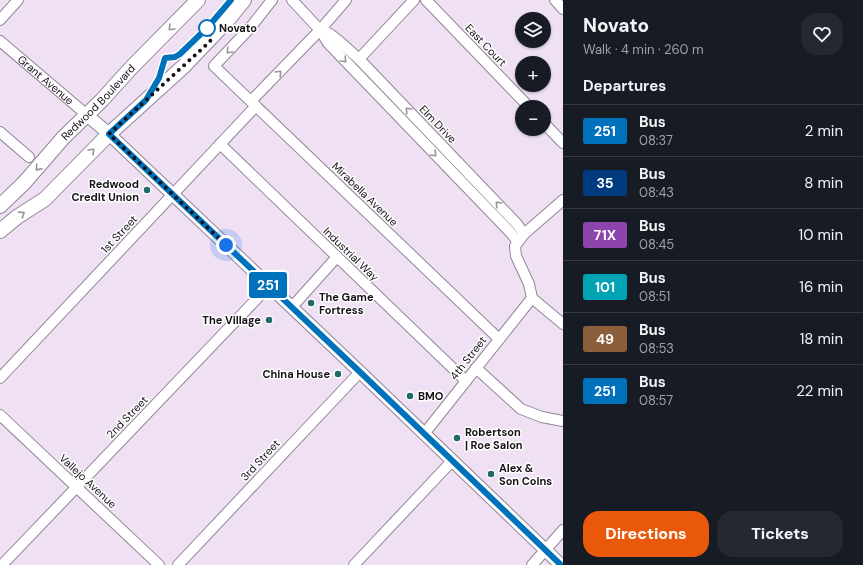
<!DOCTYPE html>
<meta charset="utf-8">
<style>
:root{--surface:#171b24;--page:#242831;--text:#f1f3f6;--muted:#9ea1a6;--line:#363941;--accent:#ea580c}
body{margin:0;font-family:"DM Sans",sans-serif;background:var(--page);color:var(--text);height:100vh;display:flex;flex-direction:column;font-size:15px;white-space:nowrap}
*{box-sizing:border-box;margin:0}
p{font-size:13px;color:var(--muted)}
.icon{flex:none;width:22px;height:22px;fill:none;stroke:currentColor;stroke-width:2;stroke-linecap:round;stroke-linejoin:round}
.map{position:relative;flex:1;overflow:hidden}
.drawer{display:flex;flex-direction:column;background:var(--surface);width:300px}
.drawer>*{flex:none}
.badge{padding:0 8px;border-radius:3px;font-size:14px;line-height:26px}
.controls{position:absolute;left:515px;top:12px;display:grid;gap:8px}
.controls a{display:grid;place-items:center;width:36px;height:36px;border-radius:50%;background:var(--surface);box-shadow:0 1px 3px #0004;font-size:20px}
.you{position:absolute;width:20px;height:20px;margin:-10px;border:3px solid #fff;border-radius:50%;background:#1a73e8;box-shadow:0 0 0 6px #1a73e833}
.map>.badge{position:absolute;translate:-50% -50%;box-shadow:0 0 0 2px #fff}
h2{padding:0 20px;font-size:15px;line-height:36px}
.round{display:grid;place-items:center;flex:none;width:42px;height:42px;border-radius:16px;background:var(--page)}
.summary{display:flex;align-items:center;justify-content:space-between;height:68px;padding:0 20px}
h1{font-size:19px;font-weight:800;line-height:30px}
.primary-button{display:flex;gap:8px;margin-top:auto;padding:8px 20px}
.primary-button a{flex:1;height:46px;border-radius:16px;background:var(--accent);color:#fff;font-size:16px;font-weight:800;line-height:46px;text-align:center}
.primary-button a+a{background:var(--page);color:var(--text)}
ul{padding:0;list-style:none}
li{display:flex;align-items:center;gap:12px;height:52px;padding:0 20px;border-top:1px solid var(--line)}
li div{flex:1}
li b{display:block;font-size:15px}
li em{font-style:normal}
li .badge{min-width:44px;font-weight:700;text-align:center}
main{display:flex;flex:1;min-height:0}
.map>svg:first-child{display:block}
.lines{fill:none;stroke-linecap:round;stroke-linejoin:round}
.minor-casing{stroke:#928596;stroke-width:12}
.tertiary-casing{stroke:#928596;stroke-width:14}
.secondary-casing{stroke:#928596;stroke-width:16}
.minor{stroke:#fff;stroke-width:10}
.tertiary{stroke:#fff;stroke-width:12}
.secondary{stroke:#fff;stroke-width:14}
.oneway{stroke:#969497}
.line-casing{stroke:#fff;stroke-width:9}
.line{stroke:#0072bc;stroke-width:6}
.walk{stroke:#161117;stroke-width:4;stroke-dasharray:0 7.2}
.stop-dot{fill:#fff;stroke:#0072bc;stroke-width:2}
.poi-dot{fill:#206b67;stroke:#fff;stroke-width:1.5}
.labels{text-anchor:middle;stroke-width:3;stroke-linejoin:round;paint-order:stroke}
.stop-label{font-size:11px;font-weight:bold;fill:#161117;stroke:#fff;text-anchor:start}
.street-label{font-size:11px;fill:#161117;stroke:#fff}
.poi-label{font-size:11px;font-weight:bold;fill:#161117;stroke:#fff;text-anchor:start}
</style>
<main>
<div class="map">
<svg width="563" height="565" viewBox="0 0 563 565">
<rect width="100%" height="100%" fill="#efe0f3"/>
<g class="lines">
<defs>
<g id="minor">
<path d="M272,0L250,28L214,66L499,339"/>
<path d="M292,0L320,30L330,34L339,41L359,59L517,224L524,234"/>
<path d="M426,0L529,107"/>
<path d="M555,0L563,9"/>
<path d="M0,20L18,0"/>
<path d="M320,30L328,43L510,232L518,242"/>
<path id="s1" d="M0,41L87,115"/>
<path d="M359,59L414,0"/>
<path d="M251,101L320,30L346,0"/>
<path d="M544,123L563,143"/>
<path d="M0,132L29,157"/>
<path d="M220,144L466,381"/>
<path d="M563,200L524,234L515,246L516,256L529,284L532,298L563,324"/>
<path d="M292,307L336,258"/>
<path d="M476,368L521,409L542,417L563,421"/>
<path d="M0,378L256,106"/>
<path d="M0,415L159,565"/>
<path d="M424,434L532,298"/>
<path d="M2,565L269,286"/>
<path d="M178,565L360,372"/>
<path d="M354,565L452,461"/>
<path d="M532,565L563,530"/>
</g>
<path id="tertiary" d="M87,115L109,134L360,372L561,565"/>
<g id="secondary">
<path id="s2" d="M0,206L24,183L63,138L102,100L130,69L198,0"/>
<path d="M0,231L17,217L45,199L109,134L184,66L227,21L244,0"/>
</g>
</defs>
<use href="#minor" class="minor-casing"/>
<use href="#tertiary" class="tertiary-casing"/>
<use href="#secondary" class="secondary-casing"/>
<use href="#minor" class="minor"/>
<use href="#tertiary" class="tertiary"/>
<use href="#secondary" class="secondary"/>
</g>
<defs><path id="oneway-chevron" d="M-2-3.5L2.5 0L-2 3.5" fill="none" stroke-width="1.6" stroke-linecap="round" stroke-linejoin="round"/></defs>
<g class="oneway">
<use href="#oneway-chevron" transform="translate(171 28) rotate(135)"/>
<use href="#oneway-chevron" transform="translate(229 51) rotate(133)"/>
<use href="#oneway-chevron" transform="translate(344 60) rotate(46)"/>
<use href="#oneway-chevron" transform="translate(279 73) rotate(-46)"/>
<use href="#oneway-chevron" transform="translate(408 110) rotate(-134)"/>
<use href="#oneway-chevron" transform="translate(92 151) rotate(-45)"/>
<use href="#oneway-chevron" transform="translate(434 154) rotate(46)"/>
<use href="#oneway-chevron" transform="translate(38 168) rotate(132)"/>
<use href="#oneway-chevron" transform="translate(498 204) rotate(-134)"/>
<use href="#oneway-chevron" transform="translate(22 214) rotate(-33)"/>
</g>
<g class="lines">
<defs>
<path id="line" d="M231,0L208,27L180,54L175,57L165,58L159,78L146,100L109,134L360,372L561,565"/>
</defs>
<use href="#line" class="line-casing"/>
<use href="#line" class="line"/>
<path class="walk" d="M207,28L212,39L204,47L109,134L226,245"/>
</g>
<circle class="stop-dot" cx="207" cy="28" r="8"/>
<g class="poi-dot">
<circle cx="147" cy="190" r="4"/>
<circle cx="311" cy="303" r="4"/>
<circle cx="269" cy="320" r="4"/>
<circle cx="338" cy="374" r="4"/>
<circle cx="410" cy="396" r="4"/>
<circle cx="457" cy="438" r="4"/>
<circle cx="491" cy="474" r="4"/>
</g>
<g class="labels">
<g class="stop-label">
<text x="219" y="32">Novato</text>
</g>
<g class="street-label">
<text transform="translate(486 45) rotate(46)" y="4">East Court</text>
<text dy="4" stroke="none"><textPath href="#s1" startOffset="60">Grant Avenue</textPath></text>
<text dy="4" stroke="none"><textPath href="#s2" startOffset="143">Redwood Boulevard</textPath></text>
<text transform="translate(438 124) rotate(46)" y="4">Elm Drive</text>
<text transform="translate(365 194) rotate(44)" y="4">Mirabella Avenue</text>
<text transform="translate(119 234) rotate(-47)" y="4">1st Street</text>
<text transform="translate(351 254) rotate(44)" y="4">Industrial Way</text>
<text transform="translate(468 358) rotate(-52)" y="4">4th Street</text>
<text transform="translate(127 417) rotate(-46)" y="4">2nd Street</text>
<text transform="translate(260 460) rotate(-47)" y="4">3rd Street</text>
<text transform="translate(88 481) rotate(43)" y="4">Vallejo Avenue</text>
</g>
<g class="poi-label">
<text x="139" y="188" text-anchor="end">Redwood<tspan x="139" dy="13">Credit Union</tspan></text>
<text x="319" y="301">The Game<tspan x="319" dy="13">Fortress</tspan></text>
<text x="261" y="324" text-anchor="end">The Village</text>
<text x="330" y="378" text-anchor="end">China House</text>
<text x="418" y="400">BMO</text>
<text x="465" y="436">Robertson<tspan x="465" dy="13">| Roe Salon</tspan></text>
<text x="499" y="472">Alex &amp;<tspan x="499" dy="13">Son Coins</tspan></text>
</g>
</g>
</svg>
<div class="controls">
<a><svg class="icon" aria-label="layers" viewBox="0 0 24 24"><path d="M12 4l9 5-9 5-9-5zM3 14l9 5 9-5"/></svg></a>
<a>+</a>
<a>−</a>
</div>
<div class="you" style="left:226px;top:245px"></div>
<b class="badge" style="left:268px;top:285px;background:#0072bc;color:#fff">251</b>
</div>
<section class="drawer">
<div class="summary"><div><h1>Novato</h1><p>Walk · 4 min · 260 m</p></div><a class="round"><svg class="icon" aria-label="heart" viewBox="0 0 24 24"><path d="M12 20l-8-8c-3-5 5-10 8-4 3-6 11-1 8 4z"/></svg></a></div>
<h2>Departures</h2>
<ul>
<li><span class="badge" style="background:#0072bc;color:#fff">251</span><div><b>Bus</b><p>08:37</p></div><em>2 min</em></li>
<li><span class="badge" style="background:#003b80;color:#fff">35</span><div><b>Bus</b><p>08:43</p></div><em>8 min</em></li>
<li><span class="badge" style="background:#8e44ad;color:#fff">71X</span><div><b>Bus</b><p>08:45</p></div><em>10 min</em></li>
<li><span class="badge" style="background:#00a3b4;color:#fff">101</span><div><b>Bus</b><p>08:51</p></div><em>16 min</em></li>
<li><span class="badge" style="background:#8b5e3c;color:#fff">49</span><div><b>Bus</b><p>08:53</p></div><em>18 min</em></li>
<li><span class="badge" style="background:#0072bc;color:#fff">251</span><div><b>Bus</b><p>08:57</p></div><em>22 min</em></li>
</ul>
<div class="primary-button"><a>Directions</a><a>Tickets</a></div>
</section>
</main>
